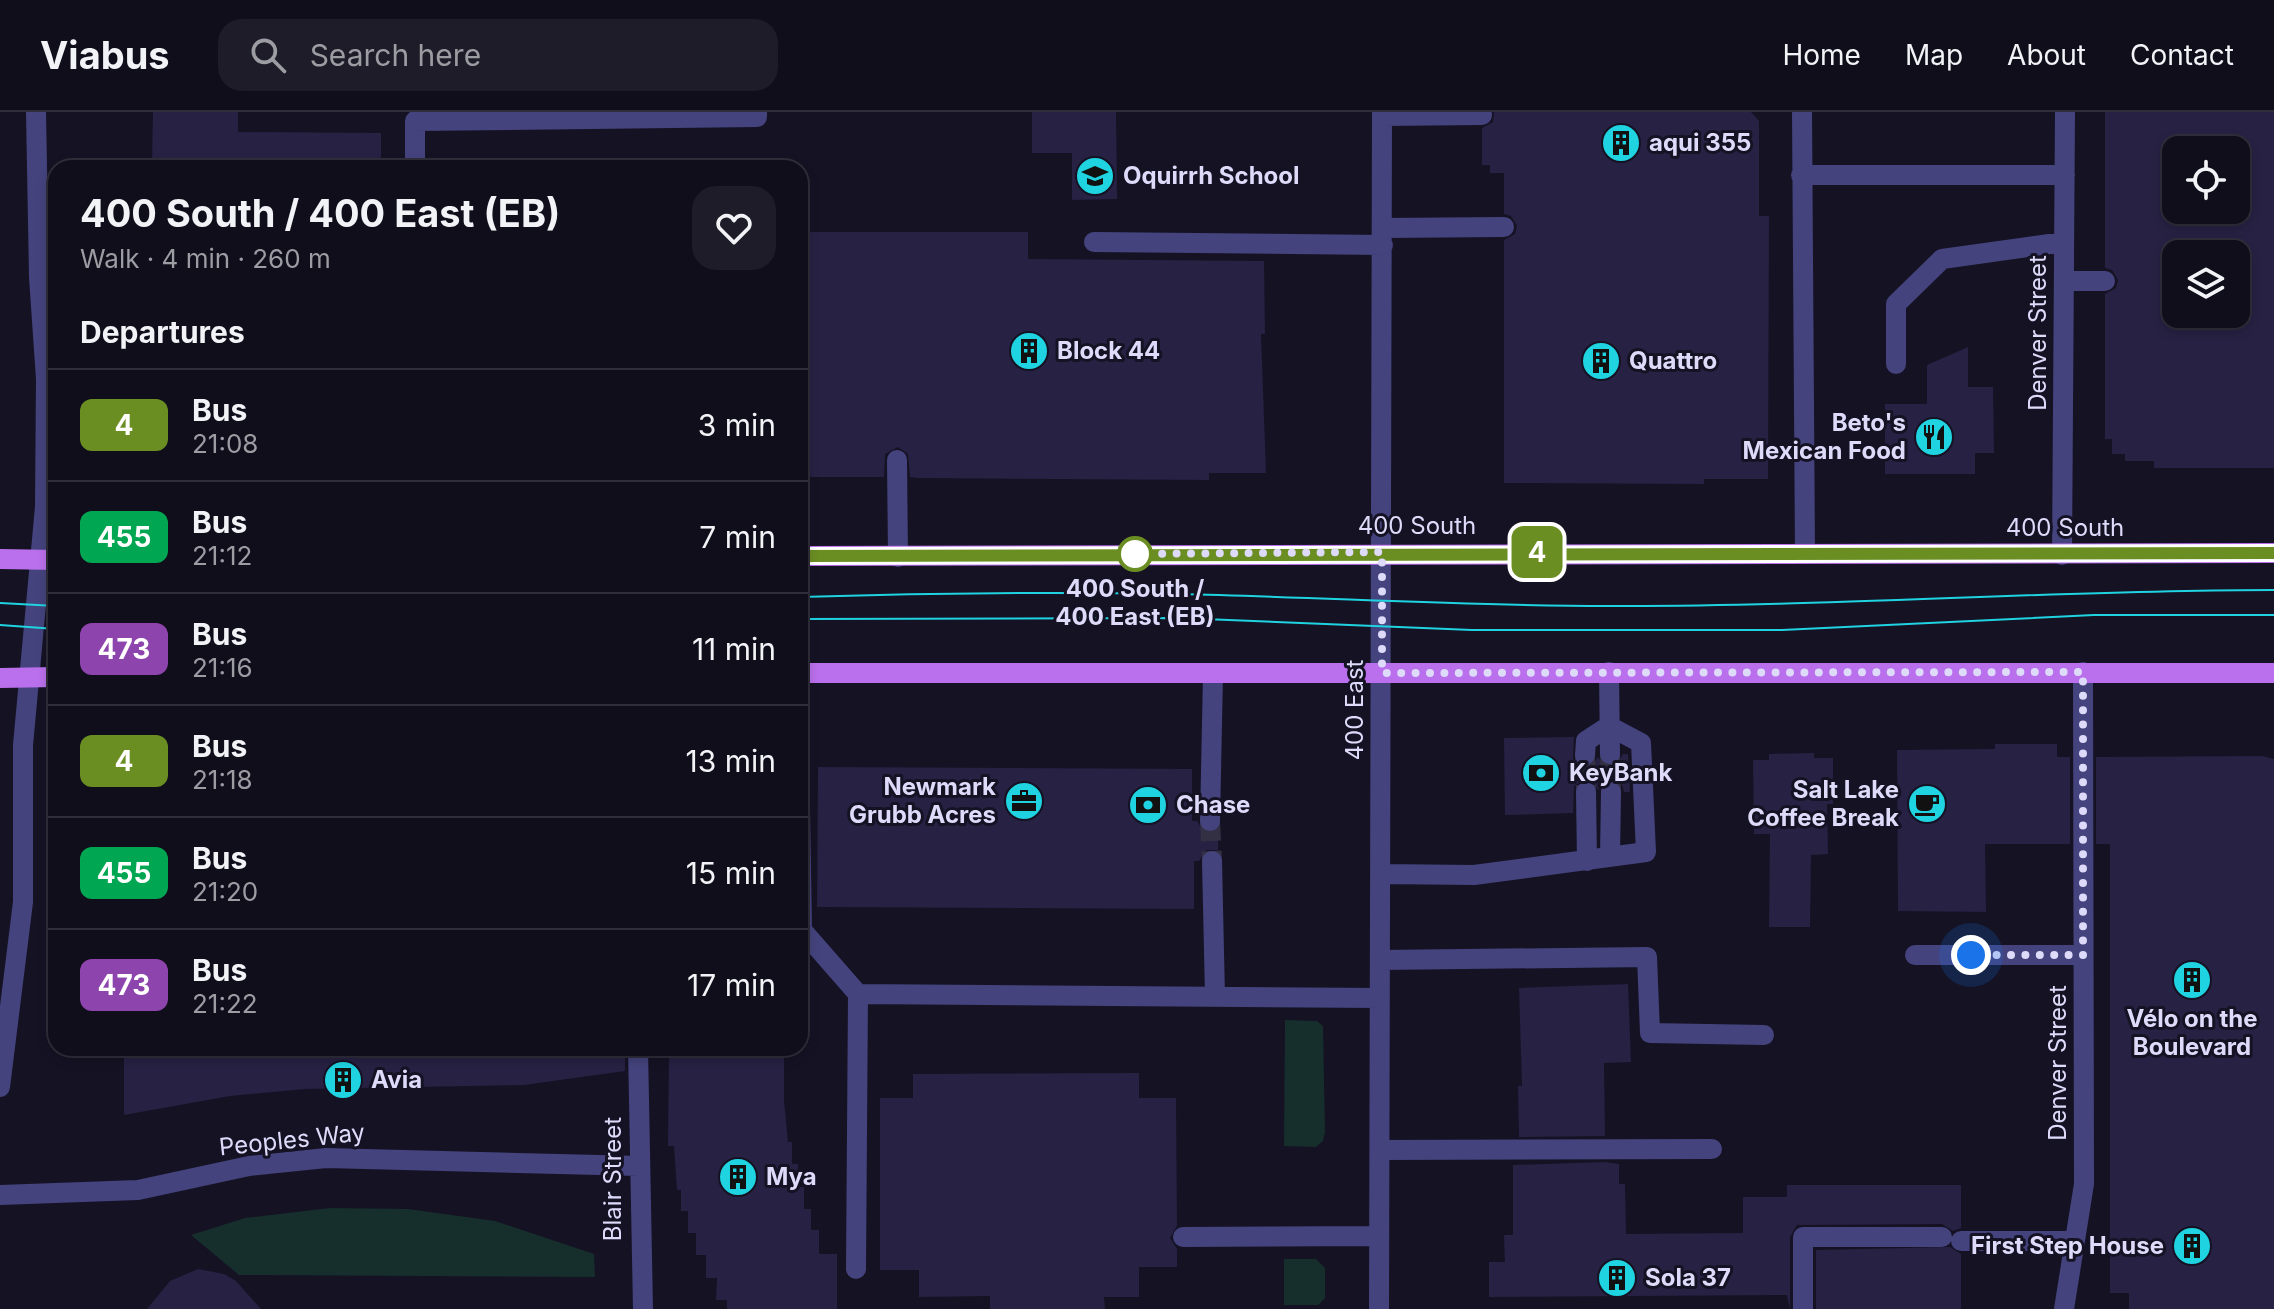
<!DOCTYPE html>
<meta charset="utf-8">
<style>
:root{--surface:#100e1b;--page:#1e1c28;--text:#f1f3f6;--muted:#9c9ca3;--line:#302e3a}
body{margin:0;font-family:Inter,sans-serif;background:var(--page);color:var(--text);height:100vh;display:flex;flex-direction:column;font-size:30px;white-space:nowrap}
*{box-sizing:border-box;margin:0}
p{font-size:26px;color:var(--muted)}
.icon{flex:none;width:44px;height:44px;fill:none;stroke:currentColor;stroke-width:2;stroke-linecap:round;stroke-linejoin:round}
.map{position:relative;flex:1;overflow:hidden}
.panel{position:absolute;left:48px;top:48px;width:760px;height:896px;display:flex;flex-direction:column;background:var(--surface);border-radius:24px;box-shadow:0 4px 12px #0003,0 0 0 2px var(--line)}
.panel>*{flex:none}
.badge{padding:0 16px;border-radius:12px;font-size:28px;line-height:52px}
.tools{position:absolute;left:2162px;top:24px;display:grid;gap:16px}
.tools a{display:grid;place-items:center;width:88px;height:88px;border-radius:16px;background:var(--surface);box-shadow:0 4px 12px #0003,0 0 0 2px var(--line);font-size:40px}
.you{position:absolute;width:40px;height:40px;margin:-20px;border:6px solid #fff;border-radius:50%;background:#1a73e8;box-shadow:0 0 0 12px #1a73e833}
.map>.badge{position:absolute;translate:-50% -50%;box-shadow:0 0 0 4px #fff}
h2{padding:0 32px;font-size:30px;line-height:72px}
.round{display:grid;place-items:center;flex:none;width:84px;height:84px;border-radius:24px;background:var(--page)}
.overview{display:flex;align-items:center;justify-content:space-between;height:136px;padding:0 32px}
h1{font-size:38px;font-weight:700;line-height:60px}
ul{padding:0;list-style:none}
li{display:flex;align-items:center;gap:24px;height:112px;padding:0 32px;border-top:2px solid var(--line)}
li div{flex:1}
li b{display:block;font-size:30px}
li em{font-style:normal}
li .badge{min-width:88px;font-weight:700;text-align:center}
header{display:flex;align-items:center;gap:48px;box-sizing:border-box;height:112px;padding:0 40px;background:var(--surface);border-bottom:2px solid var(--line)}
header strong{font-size:38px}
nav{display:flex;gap:44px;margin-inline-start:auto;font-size:28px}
.search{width:560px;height:72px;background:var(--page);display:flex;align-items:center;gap:20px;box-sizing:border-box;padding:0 28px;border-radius:24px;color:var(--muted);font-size:30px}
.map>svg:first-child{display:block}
.green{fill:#162e2c}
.building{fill:#272143;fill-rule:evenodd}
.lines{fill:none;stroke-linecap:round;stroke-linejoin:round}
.minor-tunnel{stroke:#333044;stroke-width:20;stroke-dasharray:20 10;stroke-linecap:butt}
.minor{stroke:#44437d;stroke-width:20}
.major{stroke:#ba70ec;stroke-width:20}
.tram{stroke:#1fd3e1;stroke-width:2}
.line-casing{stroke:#fff;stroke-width:18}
.line{stroke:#6b8e23;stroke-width:12}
.walk{stroke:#dddafa;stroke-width:8;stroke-dasharray:0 14.4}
.stop-dot{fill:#fff;stroke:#6b8e23;stroke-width:4}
.labels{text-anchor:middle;stroke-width:6;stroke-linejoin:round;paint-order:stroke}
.poi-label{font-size:24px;font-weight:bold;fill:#dddafa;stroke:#151224;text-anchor:start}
.street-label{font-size:24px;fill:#dddafa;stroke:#151224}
.stop-label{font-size:24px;font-weight:bold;fill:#dddafa;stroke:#151224}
</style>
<header>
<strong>Viabus</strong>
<div class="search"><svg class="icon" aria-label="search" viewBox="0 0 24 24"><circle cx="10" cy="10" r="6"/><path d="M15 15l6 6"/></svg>Search here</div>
<nav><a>Home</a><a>Map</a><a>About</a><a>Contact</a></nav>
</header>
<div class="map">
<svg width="2274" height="1197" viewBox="0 0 2274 1197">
<rect width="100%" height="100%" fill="#151224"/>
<path class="green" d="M1285,908L1317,909L1323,914L1325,1020L1323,1029L1316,1035L1284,1034Z
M330,1096L408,1097L495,1109L594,1142L595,1165L239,1163L191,1123L245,1106Z
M1284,1147H1316L1325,1156V1186L1318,1193H1284Z"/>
<path class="building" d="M153,0H238V20L381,21V56H152Z
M1032,0H1116L1117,87L1072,88V41H1032Z
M1494,0H1751L1759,9V104H1769L1768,367H1704V372L1504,371V128L1515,122L1517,114L1511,104L1504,102V61H1490V53H1482V16L1493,10Z
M2105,0H2274V356H2154V349H2125V342H2112V327H2105V182L2116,176L2118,168L2112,158L2105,156ZM2176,38H2236V98H2176ZM2176,142H2236V202H2176Z
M800,120H1028V147L1264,149L1265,222H1261L1266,361H1209V368L918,366L910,365L908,342L898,335L885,342L884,365H800Z
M1968,235V275H1993L1994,341H1975V362H1885V292H1927V253Z
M1574,625L1573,648L1583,656L1591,654L1598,645L1604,654L1616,653L1623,642H1628L1630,680H1624L1622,673L1612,667L1604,669L1598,678L1593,669L1585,667L1574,674L1573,701L1505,703L1504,626Z
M1995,632H2057V645H2070V732H1985L1986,800L1898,799L1897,638L1995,637Z
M1814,641V646H1833V692H1827L1828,742L1811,743L1810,815H1769L1770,722H1754L1753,648H1769V642Z
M2262,644L2274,647V1197H2129V1181H2110V732H2096V645Z
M818,655L1192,657V709H1197L1204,720L1218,719V738H1206L1199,749H1194V797L817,795Z
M1628,872L1631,950L1604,951L1605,1024L1519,1025L1518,974H1522L1519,876Z
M124,936H625V959L524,973L305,977L230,984L124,1003Z
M669,936H784V988L788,1030H792V1052H798V1075H804V1097H811V1118H819V1142H837V1197H727V1188H716L717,1166H706V1143H696V1121H688V1099H681V1078H677L674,1034H668Z
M1139,961V986H1176L1177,1114L1170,1126L1177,1137V1155H1139V1185H1104L1105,1197H990V1184L919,1185V1158H880V986H913V962Z
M1605,1050L1619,1052V1072H1625L1626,1122L1743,1121V1085H1787V1073H1961V1116L1953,1119L1942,1112L1797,1113L1790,1125V1197L1787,1183L1489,1185V1150H1505L1504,1123H1513V1053Z
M1950,1135L1961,1142V1197H1816V1138Z
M198,1157L224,1162L236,1169L261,1197H147L170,1169Z"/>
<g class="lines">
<path class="minor-tunnel" d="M1610,642L1611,680
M1585,643L1586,680
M1210,709L1212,749"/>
<path class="minor" d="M1802,0L1805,442
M1382,4L1482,3
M415,56V9L757,5V0
M1801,63H2065
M1383,116L1504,115
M1094,130L1383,133
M2064,169H2105
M1896,252V192L1942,147L2064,130
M897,348L898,445
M2062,443L2065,0
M1609,560L1610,642
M1585,643L1586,629L1609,614
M1586,680L1587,749
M800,695L802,818L858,882L856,1157
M1210,709L1213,562
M1610,744L1611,680
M1212,749L1215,885
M1381,762L1474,763L1646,740L1641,631L1609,614
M1915,843H2083
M1380,848L1647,845L1650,921L1764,923
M858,882L1380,886
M638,936L643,1197
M0,975L23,790V633L45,395L46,267L39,165L36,0
M1380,1038L1712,1037
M0,1083L138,1078L249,1054L326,1046L639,1054
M1183,1125L1379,1124
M1961,1129H2075
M1379,1197L1382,0
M1803,1197V1125H1942
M2064,1197L2084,1072L2083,560"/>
<path class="major" d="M800,444L2274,441
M0,447L56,448
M800,561H2274
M0,566L56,565"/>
<path class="tram" d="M800,485C926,481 1052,480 1178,482C1321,485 1464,494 1607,494C1830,495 2052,478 2274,478
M0,491L56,494
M800,507L1179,506L1472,518H1782L2094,503H2274
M0,513L56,517"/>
</g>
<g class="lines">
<defs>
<path id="line" d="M800,444L2274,441"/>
</defs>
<use href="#line" class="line-casing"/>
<use href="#line" class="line"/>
<path class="walk" d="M1135,442H1127L1382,440V561L2083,560V843H1971"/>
</g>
<defs>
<symbol id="building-disc" viewBox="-11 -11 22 22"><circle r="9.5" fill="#1fd3e1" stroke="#151224"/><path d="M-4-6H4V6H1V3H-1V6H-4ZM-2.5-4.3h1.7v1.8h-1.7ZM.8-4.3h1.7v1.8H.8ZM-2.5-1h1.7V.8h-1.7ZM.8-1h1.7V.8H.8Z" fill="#111"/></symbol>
<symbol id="school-disc" viewBox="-11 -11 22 22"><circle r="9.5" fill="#1fd3e1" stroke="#151224"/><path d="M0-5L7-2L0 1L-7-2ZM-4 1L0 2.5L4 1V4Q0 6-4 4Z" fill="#111"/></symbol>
<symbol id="restaurant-disc" viewBox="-11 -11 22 22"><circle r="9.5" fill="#1fd3e1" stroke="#151224"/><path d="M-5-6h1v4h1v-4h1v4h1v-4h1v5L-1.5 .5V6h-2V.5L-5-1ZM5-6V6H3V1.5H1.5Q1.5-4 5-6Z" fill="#111"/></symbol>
<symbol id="bank-disc" viewBox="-11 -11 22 22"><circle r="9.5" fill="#1fd3e1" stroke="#151224"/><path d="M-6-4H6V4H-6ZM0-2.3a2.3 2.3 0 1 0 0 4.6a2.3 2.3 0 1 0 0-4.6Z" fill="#111"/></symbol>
<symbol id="office-disc" viewBox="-11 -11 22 22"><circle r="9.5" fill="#1fd3e1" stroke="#151224"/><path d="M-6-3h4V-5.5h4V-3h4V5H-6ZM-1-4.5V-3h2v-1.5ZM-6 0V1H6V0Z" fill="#111"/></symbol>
<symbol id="cafe-disc" viewBox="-11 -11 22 22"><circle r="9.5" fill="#1fd3e1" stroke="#151224"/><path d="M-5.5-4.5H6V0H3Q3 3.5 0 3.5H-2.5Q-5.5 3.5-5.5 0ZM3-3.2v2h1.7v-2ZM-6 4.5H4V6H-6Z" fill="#111"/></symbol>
</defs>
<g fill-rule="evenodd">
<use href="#building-disc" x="1599" y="9" width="44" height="44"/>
<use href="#school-disc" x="1073" y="42" width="44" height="44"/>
<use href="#building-disc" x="1007" y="217" width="44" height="44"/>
<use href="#building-disc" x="1579" y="227" width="44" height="44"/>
<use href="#restaurant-disc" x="1912" y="303" width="44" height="44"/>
<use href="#bank-disc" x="1519" y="639" width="44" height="44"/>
<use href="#office-disc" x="1002" y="667" width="44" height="44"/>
<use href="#cafe-disc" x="1905" y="670" width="44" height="44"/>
<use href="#bank-disc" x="1126" y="671" width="44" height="44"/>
<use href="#building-disc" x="2170" y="846" width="44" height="44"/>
<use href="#building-disc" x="321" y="946" width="44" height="44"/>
<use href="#building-disc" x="716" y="1043" width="44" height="44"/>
<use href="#building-disc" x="2170" y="1112" width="44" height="44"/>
<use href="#building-disc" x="1595" y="1144" width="44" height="44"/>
</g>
<circle class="stop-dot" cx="1135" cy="442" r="16"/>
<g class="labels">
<g class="poi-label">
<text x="1649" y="39">aqui 355</text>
<text x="1123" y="72">Oquirrh School</text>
<text x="1057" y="247">Block 44</text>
<text x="1629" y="257">Quattro</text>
<text x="1906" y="319" text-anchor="end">Beto's<tspan x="1906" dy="28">Mexican Food</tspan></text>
<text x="1569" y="669">KeyBank</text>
<text x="996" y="683" text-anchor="end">Newmark<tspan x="996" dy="28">Grubb Acres</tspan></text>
<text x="1899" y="686" text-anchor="end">Salt Lake<tspan x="1899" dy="28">Coffee Break</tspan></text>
<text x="1176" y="701">Chase</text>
<text x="2192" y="915" text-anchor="middle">Vélo on the<tspan x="2192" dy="28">Boulevard</tspan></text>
<text x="371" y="976">Avia</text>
<text x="766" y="1073">Mya</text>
<text x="2164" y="1142" text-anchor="end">First Step House</text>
<text x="1645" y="1174">Sola 37</text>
</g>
<g class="street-label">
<text transform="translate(2038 221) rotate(-90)" y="8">Denver Street</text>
<text x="1417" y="422">400 South</text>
<text x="2065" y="424">400 South</text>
<text transform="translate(1355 598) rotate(-90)" y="8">400 East</text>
<text transform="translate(2058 951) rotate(-90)" y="8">Denver Street</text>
<text transform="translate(292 1028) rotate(-6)" y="8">Peoples Way</text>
<text transform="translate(613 1067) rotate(-90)" y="8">Blair Street</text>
</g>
<g class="stop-label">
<text x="1135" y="485">400 South /<tspan x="1135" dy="28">400 East (EB)</tspan></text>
</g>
</g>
</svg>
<div class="tools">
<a><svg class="icon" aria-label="locate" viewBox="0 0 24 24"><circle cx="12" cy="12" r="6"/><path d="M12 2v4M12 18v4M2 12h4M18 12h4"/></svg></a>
<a><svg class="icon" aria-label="layers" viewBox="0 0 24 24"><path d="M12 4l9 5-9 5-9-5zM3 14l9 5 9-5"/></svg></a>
</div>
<div class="you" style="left:1971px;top:843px"></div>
<b class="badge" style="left:1537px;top:440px;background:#6b8e23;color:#fff">4</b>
<section class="panel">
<div class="overview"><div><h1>400 South / 400 East (EB)</h1><p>Walk · 4 min · 260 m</p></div><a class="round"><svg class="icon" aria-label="heart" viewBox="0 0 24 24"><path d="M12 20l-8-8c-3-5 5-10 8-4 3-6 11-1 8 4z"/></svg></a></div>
<h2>Departures</h2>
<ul>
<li><span class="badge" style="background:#6b8e23;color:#fff">4</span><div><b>Bus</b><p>21:08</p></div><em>3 min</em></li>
<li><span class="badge" style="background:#00a651;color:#fff">455</span><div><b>Bus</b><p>21:12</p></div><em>7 min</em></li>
<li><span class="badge" style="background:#8e44ad;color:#fff">473</span><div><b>Bus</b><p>21:16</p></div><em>11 min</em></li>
<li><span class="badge" style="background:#6b8e23;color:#fff">4</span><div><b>Bus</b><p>21:18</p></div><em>13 min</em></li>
<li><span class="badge" style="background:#00a651;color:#fff">455</span><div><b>Bus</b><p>21:20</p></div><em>15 min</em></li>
<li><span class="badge" style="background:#8e44ad;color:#fff">473</span><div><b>Bus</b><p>21:22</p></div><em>17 min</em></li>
</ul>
</section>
</div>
